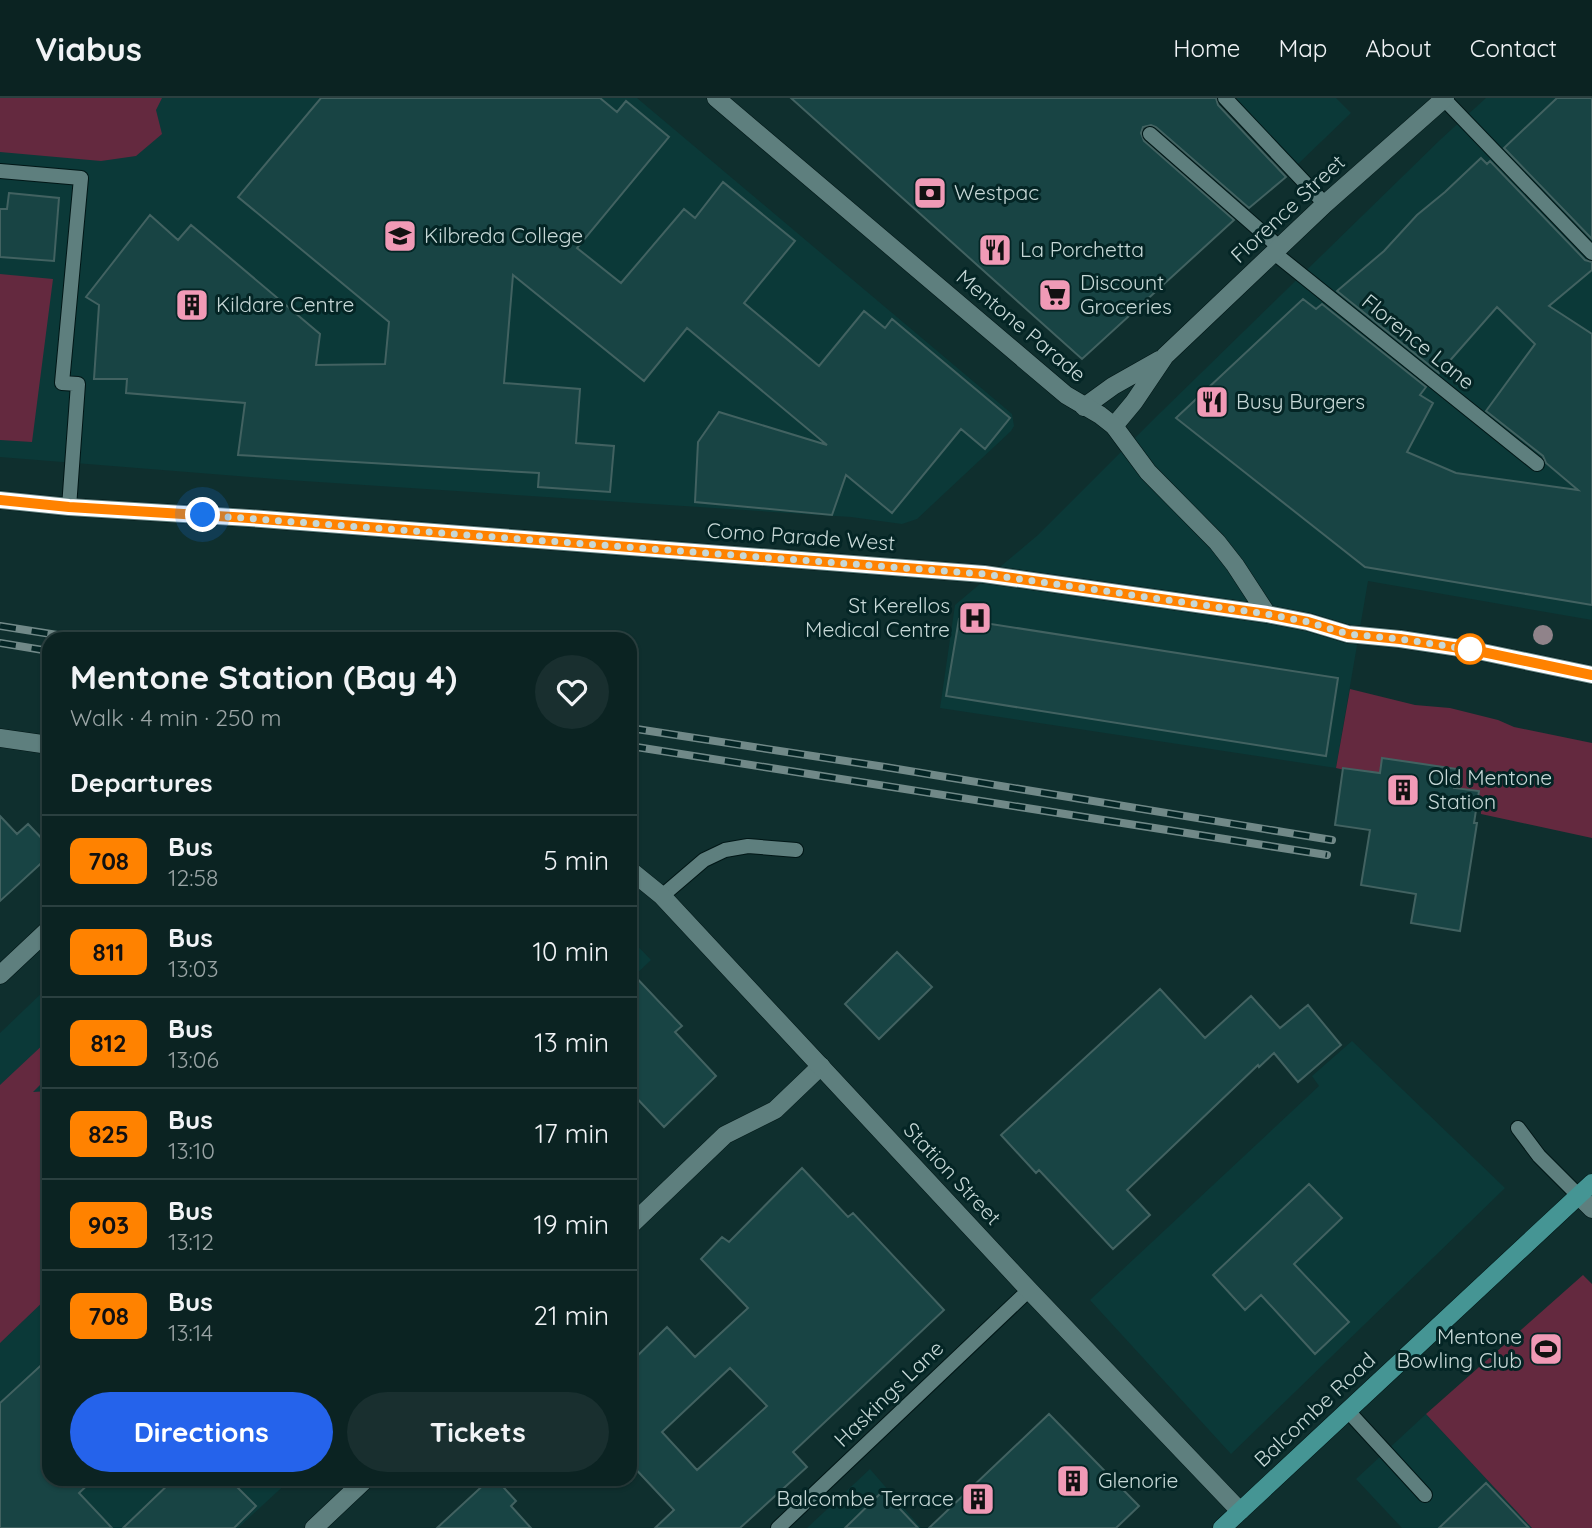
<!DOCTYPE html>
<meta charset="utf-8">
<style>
:root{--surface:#0b2322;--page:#192f2f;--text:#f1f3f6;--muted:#9aa4a5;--line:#2b4040;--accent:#2563eb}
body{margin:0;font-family:Quicksand,sans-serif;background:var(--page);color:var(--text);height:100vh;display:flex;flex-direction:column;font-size:26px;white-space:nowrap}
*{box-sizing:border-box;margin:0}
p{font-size:23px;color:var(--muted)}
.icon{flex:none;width:38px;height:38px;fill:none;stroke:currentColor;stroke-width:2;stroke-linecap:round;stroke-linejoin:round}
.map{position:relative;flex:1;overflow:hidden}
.side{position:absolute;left:42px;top:534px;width:595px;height:854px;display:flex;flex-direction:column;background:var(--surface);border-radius:21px;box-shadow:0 2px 5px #0004,0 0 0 2px var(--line)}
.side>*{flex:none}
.badge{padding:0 14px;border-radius:10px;font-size:24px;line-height:46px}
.you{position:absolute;width:35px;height:35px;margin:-18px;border:5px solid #fff;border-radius:50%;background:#1a73e8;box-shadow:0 0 0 10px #1a73e833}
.map>.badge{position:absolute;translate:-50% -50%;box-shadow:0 0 0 4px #fff}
h2{padding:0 28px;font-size:26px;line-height:63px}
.round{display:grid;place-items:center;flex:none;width:74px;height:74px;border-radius:37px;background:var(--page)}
.headline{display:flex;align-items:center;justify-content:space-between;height:119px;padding:0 28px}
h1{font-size:33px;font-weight:700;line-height:52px}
.cta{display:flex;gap:14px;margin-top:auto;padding:14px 28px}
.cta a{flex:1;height:80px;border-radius:42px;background:var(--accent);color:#fff;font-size:28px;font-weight:700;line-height:80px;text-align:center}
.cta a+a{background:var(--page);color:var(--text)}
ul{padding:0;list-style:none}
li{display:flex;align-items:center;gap:21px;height:91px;padding:0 28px;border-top:2px solid var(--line)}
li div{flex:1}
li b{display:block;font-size:26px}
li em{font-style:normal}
li .badge{min-width:77px;font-weight:700;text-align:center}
header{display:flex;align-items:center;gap:42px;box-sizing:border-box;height:98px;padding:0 35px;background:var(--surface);border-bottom:2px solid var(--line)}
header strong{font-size:33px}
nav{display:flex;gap:38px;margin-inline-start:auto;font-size:24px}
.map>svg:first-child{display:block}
.built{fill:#0b3938}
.green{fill:#64293f}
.building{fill:#184444;stroke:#426261;stroke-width:2;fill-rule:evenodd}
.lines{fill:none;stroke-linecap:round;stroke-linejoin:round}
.service-casing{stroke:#011616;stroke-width:16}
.minor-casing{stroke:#011616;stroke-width:19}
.tertiary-casing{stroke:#011616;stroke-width:19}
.primary-casing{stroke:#011616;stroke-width:19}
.service{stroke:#5e7f7e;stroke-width:14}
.minor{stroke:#5e7f7e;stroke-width:18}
.tertiary{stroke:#5e7f7e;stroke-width:18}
.primary{stroke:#459594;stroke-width:18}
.rail-casing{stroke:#718988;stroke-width:8}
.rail{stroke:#042525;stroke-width:5;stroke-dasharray:16;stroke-linecap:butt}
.tree{fill:#90838a}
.line-casing{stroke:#fff;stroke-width:16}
.line{stroke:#ff8200;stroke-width:10}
.walk{stroke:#c7d8d7;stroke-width:7;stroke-dasharray:0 12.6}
.stop-dot{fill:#fff;stroke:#ff8200;stroke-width:3.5}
.labels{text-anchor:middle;stroke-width:6;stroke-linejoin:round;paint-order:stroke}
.poi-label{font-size:21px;fill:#c7d8d7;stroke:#042525;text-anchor:start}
.street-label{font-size:21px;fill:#c7d8d7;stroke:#042525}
</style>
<header>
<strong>Viabus</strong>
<nav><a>Home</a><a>Map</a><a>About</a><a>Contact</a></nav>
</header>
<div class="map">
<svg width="1592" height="1430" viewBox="0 0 1592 1430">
<rect width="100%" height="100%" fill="#0f2f2e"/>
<path class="built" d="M0,0H637L1012,316L1014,328L1011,333L917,421L902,426L851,419L288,382L0,359Z
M1235,0H1336L1351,15L1297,67Z
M1486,0H1592V522L1368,483L1336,670L940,610L955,507L1038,437L1158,317L1441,41Z
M630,840L651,862L630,882Z
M49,888V1381H291L238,1430H0V935Z
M1352,943L1505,1090L1231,1356L1090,1202L1319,988L1312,978Z
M1426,1316L1532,1430H1402L1356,1381Z
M870,1371L921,1430H807Z"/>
<path class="green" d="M0,0H162L156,12L162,36L136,58L101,63L0,54Z
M0,176L53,181L32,344L0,342Z
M1350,591L1415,607L1450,610L1498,622L1514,629L1592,645V740L1481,716V698L1383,681L1336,670Z
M48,942L49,978L33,994L49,993V1006H46L49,1009V1198L0,1245V987Z
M1583,1177L1592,1186V1430H1532L1426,1316Z"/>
<path class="building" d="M321,0H600L617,14L626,3L669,39L577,150L621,185L684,111L695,120L723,84L795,143L744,205L819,268L864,213L885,230L892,221L1010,320L985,351L961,331L892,415L846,377L832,417L695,404L698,344L719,314L827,347L687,230L644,283L513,177L504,285L580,291L576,345L614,348L610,394L538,389L539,375L238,357L245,305L126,295L127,281H94L99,207L86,199L150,117L178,142L191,127L320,236L316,267L385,266L389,224L238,99Z
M791,0H1216L1218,7L1286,79L1249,110L1156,29L1151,27L1143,29L1141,35L1144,43L1234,122L1082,261Z
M1557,0H1592V141L1504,50Z
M1481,60L1487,66L1490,63L1585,162L1592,164V172L1549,208L1592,236V507L1365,469L1176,320L1303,201L1316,211L1322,206L1426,289L1420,297L1433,305L1407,354L1456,375L1578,392L1546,365L1543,358L1486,313L1535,246L1497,209L1439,275L1337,193L1384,153L1417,117L1445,94Z
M9,95L59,100L54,163L0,159V111H7Z
M959,521L1338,580L1326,658L946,598Z
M1382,660L1457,671L1454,690L1479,693L1474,725H1477L1460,833L1411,825L1416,796L1361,787L1370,732L1335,727L1343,670L1380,675Z
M0,718L17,736L28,726L49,748V758L0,803Z
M897,854L932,889L879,941L845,906Z
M630,873L682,928L675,934L716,978L664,1029L630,993Z
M1160,891L1205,940L1251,898L1280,930L1308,907L1341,947L1298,984L1274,955L1259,969L1258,967L1127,1092L1150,1117L1113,1151L1039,1072L1036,1075L1001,1037Z
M802,1070L848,1119L853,1115L944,1212L793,1354L807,1369L740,1430H655L674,1412L630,1365V1265L667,1229L695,1259L748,1210L701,1161L722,1139L729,1144ZM730,1270L767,1308L697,1372L662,1334Z
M1309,1086L1342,1120L1294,1166L1349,1224L1315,1256L1261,1197L1245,1212L1213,1177Z
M49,1260V1381H94L79,1395L112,1430H0V1305Z
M1049,1316L1139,1408L1116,1430H929Z
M174,1381H229L256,1408L234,1430H123Z
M490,1381H496L516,1403L511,1408L531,1430H437Z
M1486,1385L1529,1430H1439Z
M883,1393L918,1430H845Z"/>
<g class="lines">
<defs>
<path id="service" d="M1225,0L1325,106
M1444,1L1592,155
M1150,36L1279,149
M0,73L81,80L62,285L78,286L69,409
M1273,154L1537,366
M662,798L704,762L725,752L748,748L796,752
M1518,1030L1539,1058L1579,1098
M1347,1312L1425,1397
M778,1430L1029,1192"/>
<path id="minor" d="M1084,309L1113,288L1159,262
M1114,328L1134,304L1165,258L1325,106L1445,0
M0,877L49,831
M630,1128L725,1037L775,1012L821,968
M314,1430L366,1381"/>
<path id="tertiary" d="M716,0L1066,297L1100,317L1114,328L1148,374L1217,444L1235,467L1267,516
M0,402L69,409L249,420L984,476L1267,516L1308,524L1348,536L1400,541L1473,552L1592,577
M0,640L49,647
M630,772L662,798L1029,1192L1240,1413
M1579,1098L1592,1111"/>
<path id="primary" d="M1222,1430L1592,1085"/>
</defs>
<use href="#service" class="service-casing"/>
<use href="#minor" class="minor-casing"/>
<use href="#tertiary" class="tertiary-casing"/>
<use href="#primary" class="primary-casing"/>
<use href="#service" class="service"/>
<use href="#minor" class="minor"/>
<use href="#tertiary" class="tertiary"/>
<use href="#primary" class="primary"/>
<defs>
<path id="rail" d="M0,528L83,541
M0,545L49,553
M630,630L885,669L1332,742
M630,648L1327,757"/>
</defs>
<use href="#rail" class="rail-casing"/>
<use href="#rail" class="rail"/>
</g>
<circle class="tree" cx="1543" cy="537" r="10"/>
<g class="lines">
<defs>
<path id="line" d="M0,402L69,409L249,420L984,476L1267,516L1308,524L1348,536L1400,541L1473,552L1592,577"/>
</defs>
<use href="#line" class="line-casing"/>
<use href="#line" class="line"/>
<path class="walk" d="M203,417L984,476L1267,516L1308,524L1348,536L1400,541L1473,552L1470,551"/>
</g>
<defs>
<symbol id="bank-square" viewBox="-11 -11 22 22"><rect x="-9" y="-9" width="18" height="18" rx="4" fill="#f09ab6" stroke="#042525"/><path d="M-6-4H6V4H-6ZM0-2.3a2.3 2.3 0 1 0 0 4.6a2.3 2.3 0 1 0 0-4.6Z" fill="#111"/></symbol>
<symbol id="school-square" viewBox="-11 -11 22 22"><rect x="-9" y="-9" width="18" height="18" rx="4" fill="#f09ab6" stroke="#042525"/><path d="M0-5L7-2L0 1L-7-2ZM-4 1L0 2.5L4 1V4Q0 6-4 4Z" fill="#111"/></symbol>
<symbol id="restaurant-square" viewBox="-11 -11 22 22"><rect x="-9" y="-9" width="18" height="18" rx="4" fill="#f09ab6" stroke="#042525"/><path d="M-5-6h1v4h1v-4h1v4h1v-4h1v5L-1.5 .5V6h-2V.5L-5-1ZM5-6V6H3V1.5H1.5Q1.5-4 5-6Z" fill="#111"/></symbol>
<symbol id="supermarket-square" viewBox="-11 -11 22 22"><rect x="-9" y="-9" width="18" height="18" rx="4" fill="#f09ab6" stroke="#042525"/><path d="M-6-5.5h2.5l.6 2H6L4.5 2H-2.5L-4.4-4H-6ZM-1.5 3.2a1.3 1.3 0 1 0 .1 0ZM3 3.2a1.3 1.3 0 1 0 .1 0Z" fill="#111"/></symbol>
<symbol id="building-square" viewBox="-11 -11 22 22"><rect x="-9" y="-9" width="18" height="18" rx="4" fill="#f09ab6" stroke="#042525"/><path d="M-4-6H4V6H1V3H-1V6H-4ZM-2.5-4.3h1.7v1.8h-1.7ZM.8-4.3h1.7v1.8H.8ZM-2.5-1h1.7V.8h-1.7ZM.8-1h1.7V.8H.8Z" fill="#111"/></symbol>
<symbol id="hospital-square" viewBox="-11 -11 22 22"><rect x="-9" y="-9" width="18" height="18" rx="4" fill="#f09ab6" stroke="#042525"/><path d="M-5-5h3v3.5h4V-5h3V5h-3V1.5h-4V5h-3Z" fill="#111"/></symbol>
<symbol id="stadium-square" viewBox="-11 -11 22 22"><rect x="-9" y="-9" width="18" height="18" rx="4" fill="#f09ab6" stroke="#042525"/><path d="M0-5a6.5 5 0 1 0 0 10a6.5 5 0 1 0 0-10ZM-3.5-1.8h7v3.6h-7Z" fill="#111"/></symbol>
</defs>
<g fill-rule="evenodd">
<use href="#bank-square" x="911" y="76" width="38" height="38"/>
<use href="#school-square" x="381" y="119" width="38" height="38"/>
<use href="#restaurant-square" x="976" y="133" width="38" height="38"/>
<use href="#supermarket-square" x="1036" y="178" width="38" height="38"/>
<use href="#building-square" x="173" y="188" width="38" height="38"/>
<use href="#restaurant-square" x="1193" y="285" width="38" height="38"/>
<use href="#hospital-square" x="956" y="501" width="38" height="38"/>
<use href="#building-square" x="1384" y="673" width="38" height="38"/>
<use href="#stadium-square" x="1527" y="1232" width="38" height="38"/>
<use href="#building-square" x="1054" y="1364" width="38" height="38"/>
<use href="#building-square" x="959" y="1382" width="38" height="38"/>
</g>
<circle class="stop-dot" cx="1470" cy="551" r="14"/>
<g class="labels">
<g class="poi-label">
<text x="954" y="102">Westpac</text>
<text x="424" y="145">Kilbreda College</text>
<text x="1020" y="159">La Porchetta</text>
<text x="1080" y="192">Discount<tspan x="1080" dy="24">Groceries</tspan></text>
<text x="216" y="214">Kildare Centre</text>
<text x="1236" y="311">Busy Burgers</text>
<text x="950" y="515" text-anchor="end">St Kerellos<tspan x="950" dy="24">Medical Centre</tspan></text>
<text x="1428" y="687">Old Mentone<tspan x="1428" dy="24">Station</tspan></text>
<text x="1522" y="1246" text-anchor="end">Mentone<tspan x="1522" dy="24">Bowling Club</tspan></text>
<text x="1098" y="1390">Glenorie</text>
<text x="954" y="1408" text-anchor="end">Balcombe Terrace</text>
</g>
<g class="street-label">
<text transform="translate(1288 111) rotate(-43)" y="7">Florence Street</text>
<text transform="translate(1021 228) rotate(40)" y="7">Mentone Parade</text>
<text transform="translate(1418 244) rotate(39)" y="7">Florence Lane</text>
<text transform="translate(801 439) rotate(4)" y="7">Como Parade West</text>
<text transform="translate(952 1076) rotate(47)" y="7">Station Street</text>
<text transform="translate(889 1296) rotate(-44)" y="7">Haskings Lane</text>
<text transform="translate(1315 1312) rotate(-43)" y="7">Balcombe Road</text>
</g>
</g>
</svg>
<div class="you" style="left:203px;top:417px"></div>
<section class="side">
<div class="headline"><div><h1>Mentone Station (Bay 4)</h1><p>Walk · 4 min · 250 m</p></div><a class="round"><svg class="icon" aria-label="heart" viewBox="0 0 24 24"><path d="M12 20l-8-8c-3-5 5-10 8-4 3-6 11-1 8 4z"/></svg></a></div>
<h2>Departures</h2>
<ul>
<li><span class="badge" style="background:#ff8200;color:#111">708</span><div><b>Bus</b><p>12:58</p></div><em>5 min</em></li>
<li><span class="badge" style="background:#ff8200;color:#111">811</span><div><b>Bus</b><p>13:03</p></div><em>10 min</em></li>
<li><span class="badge" style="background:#ff8200;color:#111">812</span><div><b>Bus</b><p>13:06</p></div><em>13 min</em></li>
<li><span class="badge" style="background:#ff8200;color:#111">825</span><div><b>Bus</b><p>13:10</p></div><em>17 min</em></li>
<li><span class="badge" style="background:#ff8200;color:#111">903</span><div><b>Bus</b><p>13:12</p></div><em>19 min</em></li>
<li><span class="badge" style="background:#ff8200;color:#111">708</span><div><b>Bus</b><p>13:14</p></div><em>21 min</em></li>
</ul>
<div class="cta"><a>Directions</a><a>Tickets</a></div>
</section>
</div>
